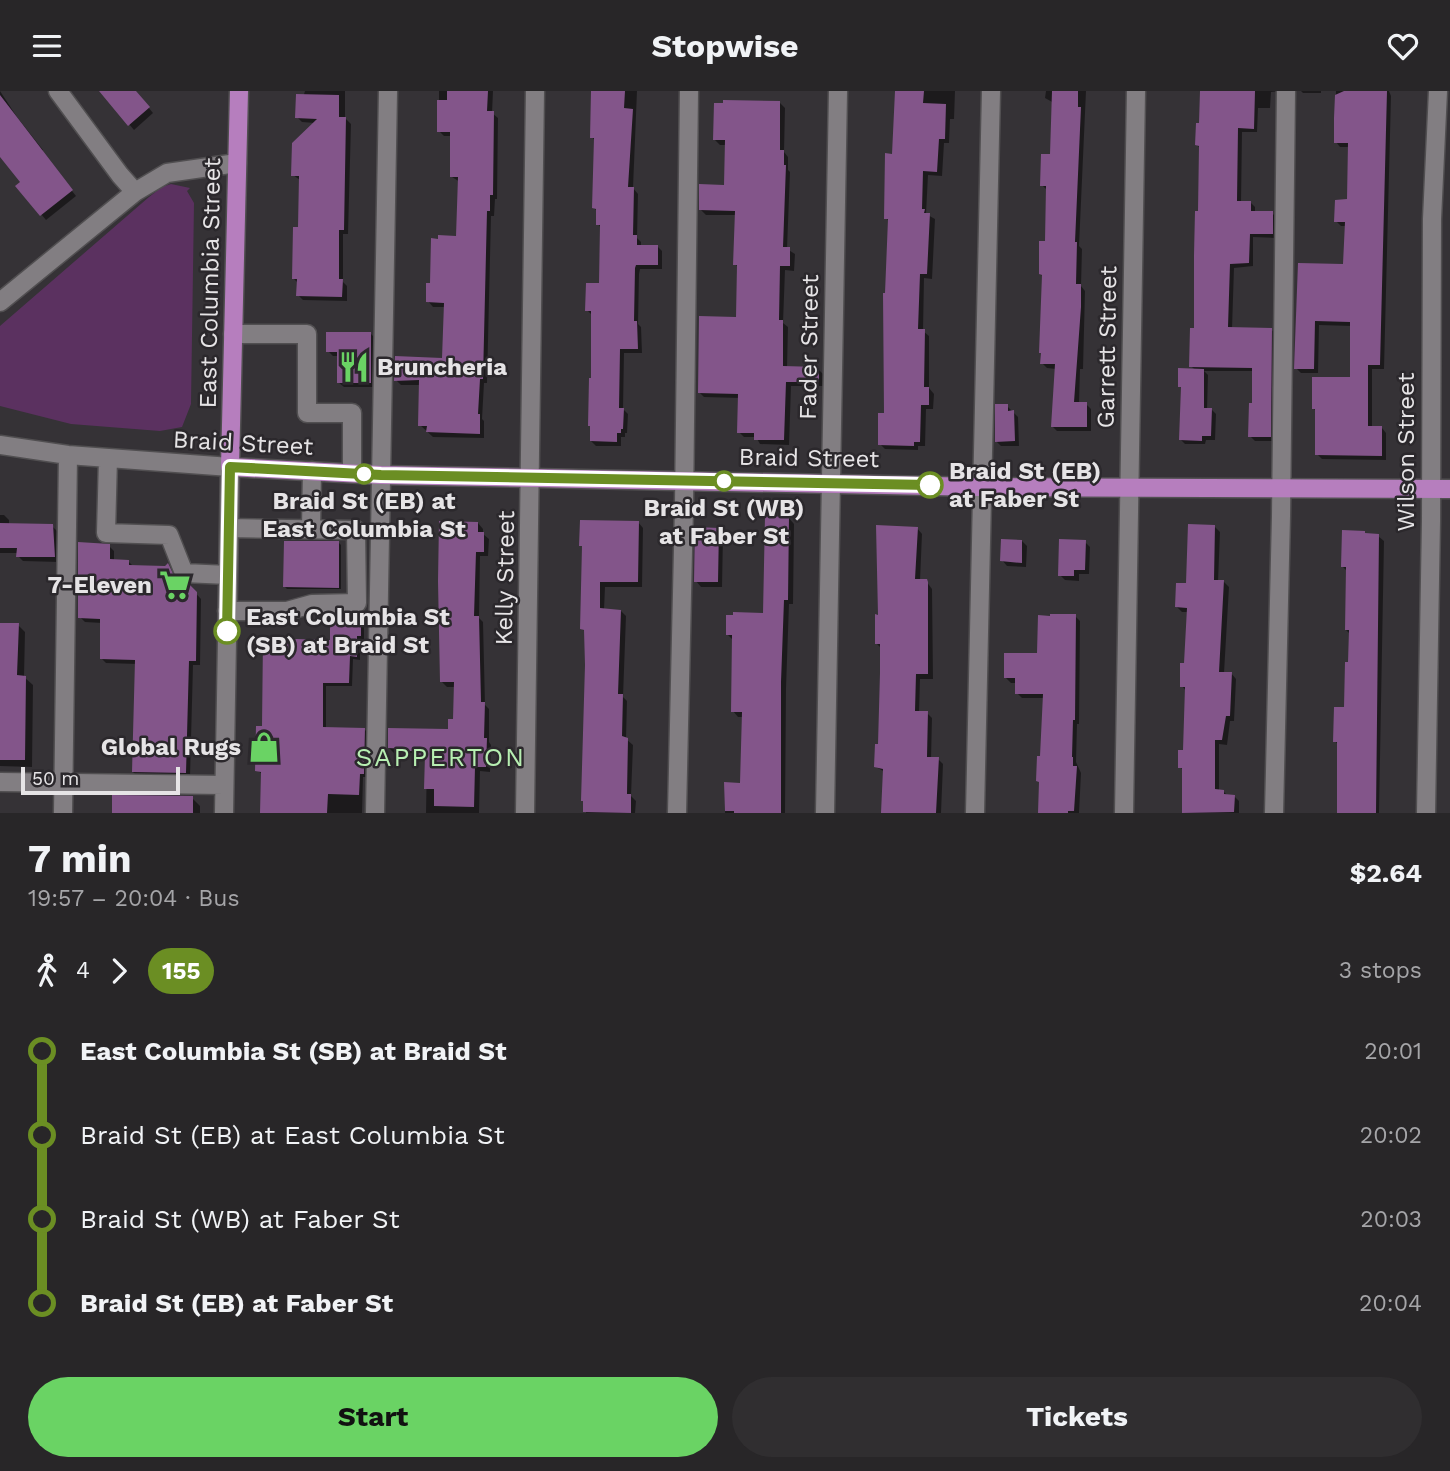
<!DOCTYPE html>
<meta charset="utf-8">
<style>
:root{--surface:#282628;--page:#302e30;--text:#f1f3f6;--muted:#a5a5a8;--accent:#6ad364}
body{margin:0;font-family:"Work Sans",sans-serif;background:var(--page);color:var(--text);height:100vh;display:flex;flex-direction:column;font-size:26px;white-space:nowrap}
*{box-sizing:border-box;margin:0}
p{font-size:23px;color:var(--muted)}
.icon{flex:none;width:38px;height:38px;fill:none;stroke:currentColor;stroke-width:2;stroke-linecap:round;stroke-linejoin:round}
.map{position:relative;height:722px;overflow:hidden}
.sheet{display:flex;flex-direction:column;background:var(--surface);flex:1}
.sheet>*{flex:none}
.badge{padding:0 14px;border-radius:23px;font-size:24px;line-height:46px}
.scale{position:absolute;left:21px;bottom:18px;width:159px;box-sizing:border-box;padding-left:7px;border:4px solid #e6e4e6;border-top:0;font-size:19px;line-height:24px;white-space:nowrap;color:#e6e4e6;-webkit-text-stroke:5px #2b282c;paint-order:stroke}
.map>.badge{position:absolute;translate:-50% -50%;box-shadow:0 0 0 4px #fff}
.legs{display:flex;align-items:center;gap:10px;height:77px;padding:0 28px;font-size:23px}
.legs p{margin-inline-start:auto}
.overview{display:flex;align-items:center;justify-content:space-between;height:119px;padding:0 28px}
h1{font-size:38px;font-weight:700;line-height:52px}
.primary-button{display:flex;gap:14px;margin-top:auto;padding:14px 28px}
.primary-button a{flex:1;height:80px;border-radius:42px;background:var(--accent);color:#111;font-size:28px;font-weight:700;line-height:80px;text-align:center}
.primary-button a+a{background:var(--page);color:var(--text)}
ul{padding:0 28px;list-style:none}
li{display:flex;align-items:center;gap:24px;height:84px;font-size:26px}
li i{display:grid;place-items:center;width:10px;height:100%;margin:0 9px;background:currentColor}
li i::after{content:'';width:18px;height:18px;margin:-9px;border:5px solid;border-radius:50%;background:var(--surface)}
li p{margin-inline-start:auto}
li:first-child i{background:linear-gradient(#0000 50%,currentColor 0)}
li:last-child i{background:linear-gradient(currentColor 50%,#0000 0)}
header{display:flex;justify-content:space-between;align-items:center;height:91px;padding:0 28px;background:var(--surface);font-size:32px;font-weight:700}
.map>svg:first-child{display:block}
.green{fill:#5b3160}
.shadow{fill:#0007}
.building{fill:#83558a}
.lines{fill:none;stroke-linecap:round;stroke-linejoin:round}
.minor-casing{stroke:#514f51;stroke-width:21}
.major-casing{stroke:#514f51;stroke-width:21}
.minor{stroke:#827e82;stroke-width:18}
.major{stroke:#b67ebe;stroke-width:18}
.line-1-casing{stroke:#fff;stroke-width:16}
.line-1{stroke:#6b8e23;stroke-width:10}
.stop-1-dot{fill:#fff;stroke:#6b8e23;stroke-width:3.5}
.labels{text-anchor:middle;stroke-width:5;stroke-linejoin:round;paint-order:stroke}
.street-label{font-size:24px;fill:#e6e4e6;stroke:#2b282c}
.poi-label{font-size:24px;font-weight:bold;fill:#e6e4e6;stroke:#2b282c;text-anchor:end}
.stop-label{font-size:24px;font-weight:bold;fill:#e6e4e6;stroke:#2b282c;text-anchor:start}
.neighbourhood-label{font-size:26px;letter-spacing:2px;fill:#b7efb2;stroke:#2b282c}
</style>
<header><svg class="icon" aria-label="menu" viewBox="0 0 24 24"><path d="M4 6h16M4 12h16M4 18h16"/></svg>Stopwise<svg class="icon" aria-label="heart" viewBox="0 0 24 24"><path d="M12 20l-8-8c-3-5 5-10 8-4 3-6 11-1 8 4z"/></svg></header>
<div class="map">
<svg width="1450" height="722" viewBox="0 0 1450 722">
<rect width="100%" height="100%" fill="#353236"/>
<path class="green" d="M171,93L190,97L187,100L194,112L191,313L182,336L160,340L71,333L0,315V235L149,106L162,96Z"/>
<path class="shadow" d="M0,0L17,26L43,59L41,61L76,105L46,129L18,95L22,91L0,63Z
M101,0H135L153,22L134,39Z
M305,0H345V27L351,33L348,143H343V191L347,195V210L303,209L298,204V192L294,188L300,138V89L293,84L315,32L302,31L297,26Z
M439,0H493L492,22L498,27L497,108H495L494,125H491L487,292H484L482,328L484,330V347L433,346L420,334L421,294H401L396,289L444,269L446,216H433L428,210L432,194L458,146L460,91L452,86V45H444L439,40Z
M593,0H637L633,97L638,103L637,147L641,151V156H658L662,160V178H640L639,183L638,233L641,236L642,262H624L623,318L628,323L627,342H625V346H621V355H596L591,350L593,225L587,219L601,194V137L598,133V121L594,117L596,51L592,46Z
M896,0H955L954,28H950L949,52H944L942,85L928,84L926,123L935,128L932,188L924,187L923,240L929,245V297L934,303L933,318H926L925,355H918V359L885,358L880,353L886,324L890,131L886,127L894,64Z
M1046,0H1086L1079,155L1082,158L1081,195L1085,200L1083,278H1080L1079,313H1086L1091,318V340H1057L1052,335L1056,278L1047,277L1042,272L1044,186L1040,183L1047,152L1048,100L1042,94L1052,65L1054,12L1045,7Z
M1201,0H1281L1271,1L1270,17H1258L1257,41H1242L1241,112H1251L1255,116V122H1272L1277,127V147L1253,146V175L1234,177L1232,238H1271L1275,243L1274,350H1255L1250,345L1254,314V280H1204L1208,284L1207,319H1212L1216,323L1215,349H1206L1205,353H1185L1181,349L1182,298L1180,295L1195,279L1191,275L1196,238L1201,58L1197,54L1201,34Z
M1301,0H1321V2H1303Z
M1336,0H1389L1391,5L1384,278H1372V337H1382L1386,342V369L1322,368L1317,363V321L1314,318L1352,288V235L1319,234L1318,282H1301L1296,277L1297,211L1344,175L1347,135H1341L1336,130L1349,110L1350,56H1340L1336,51Z
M780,12L785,17L784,61L788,66V79L790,81L787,158L795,163L794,180L785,179L783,232L788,236L787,277L818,278L823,283V295H791L789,354L760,353L756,346H744L739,341L740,307L704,306L699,301L738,228L739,177L735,173L736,124H706L701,119L726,96L727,54H720L715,49Z
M371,243L376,248V296H344L338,291V265H333L328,260Z
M1007,315L1018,326L1019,355H1001L996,350Z
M0,424H4L9,429V434L52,435L57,440L59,471L23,470L18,465V462H0Z
M789,427L794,433L793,513H789L786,597L785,722H725L726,693H741L743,626H738L733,620V549L727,543L765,524Z
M638,431L643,437L642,496H605L604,519L621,520L626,525L623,606L627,610L626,648L633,654L631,705L636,710L635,722H586L587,574L586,541L582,538L584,457L581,454Z
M478,432L483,438V443L489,448L488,465H480L479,527L483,531L485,614L489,618V651L491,654L490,681L480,680L479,722H426L427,668H419L413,662H394L389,657L450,640L455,630L456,596H447L442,591Z
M1215,436L1220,441L1218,491H1224L1229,496L1224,582H1231L1236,588L1234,630H1230L1227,654L1219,653V700H1223L1228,705H1234L1239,710V722H1184V680L1180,676L1185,661L1186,600L1182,595L1186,573L1188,521H1182L1177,516Z
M917,437L922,443L920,490H926L932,498L933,588H920L919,622H927L932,627L931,668H938L943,673L941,722H883L885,681L876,676L879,655L882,558L877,553L880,525Z
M718,439L723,444L722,496H701L696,490Z
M1367,444L1378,445L1384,450L1379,722H1339V655L1335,650L1346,618L1350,543L1346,539L1348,481L1342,475Z
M1022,450L1027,455L1026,476L1007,475L1002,469Z
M1085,451L1090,456L1089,483H1079V490L1065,489L1060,484Z
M339,452L341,454V498H287L285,496Z
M109,455L114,460V470H128L134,476L168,475L179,493L189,495L201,508L200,574H193L190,686H138L133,681L137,573L106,572L102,568V532L85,531L80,526Z
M360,525L364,528V548H360V569L353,568L352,595H326V638H364L368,642L367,686H363L362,722H262V683L257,679L263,637L332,551Z
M1075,525L1080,530L1079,633H1077L1076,671L1081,682L1079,722H1040L1044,607H1022L1017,602V592H1011L1006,587L1039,564Z
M0,534H18L25,541L24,586L33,594L32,676L0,675Z
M192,707L200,715V722H113Z"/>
<path class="building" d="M99,0H136L150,16L128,35Z
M447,0H488L487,20H494L493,104H490V120H487L483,288H480L478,323H480V343L426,341L427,335H418L419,289L394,290L395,265L442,267L444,212L426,211V192H430L431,147L438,148V144L456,145L458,86H450V41H437V9H447Z
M591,0H625L624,17L633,18L628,96H634L633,144H637V154H658V174H636L635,177L634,230H637L638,258H620L619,317H624L623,338H621V342H617V351L590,350V335H588L589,287H591V220H585L586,192H599L600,134H596V118L592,117L594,47H590Z
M895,0H924L923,12L946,13L945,48H939L937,81L923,80L922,118H925L924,122H930L927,183H920L918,238H925L924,296H929V314H921L920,351H914V355L878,354V322H884L883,202H885L888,128H884L885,62L892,63Z
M1052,0H1078V16H1081L1075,151H1077L1076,193H1081V216L1074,311H1087V336H1051L1055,273H1040L1041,262H1039L1042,184L1039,183V150H1045L1046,95H1040L1041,63H1050Z
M1200,0H1255L1254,38L1238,37L1237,110H1251V120H1273V143H1250L1249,172L1230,173L1228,236L1272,237L1271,346H1248L1249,312H1252V277L1189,276L1190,237H1194V164L1195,120H1198L1199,55L1195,54L1196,32H1199Z
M1344,0H1387L1380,274H1368V335H1382V365L1315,364V318H1312V286H1350V231L1315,230L1314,278H1294L1298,172L1343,173L1345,131H1334L1335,109L1347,108L1348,52H1334V27L1335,4Z
M296,3L339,4V26H346L344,139H339V188H343L342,206L296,205L297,188H292L293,136H298L299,85H291L292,52L317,28L295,27Z
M0,4L73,99L40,125L15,95L20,91L0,66Z
M723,9L780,10V59H784V74H786L783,156H790V175H780L779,229H783V275L819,276V291H786L784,349H754V342H737L738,303L698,302L699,225L736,226L737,174H733L735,120L699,119V93L724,94L725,49H713L714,12H723Z
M326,241H371V292H337V261H326Z
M1178,277L1204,278V317H1212L1211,345H1202V350L1179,349L1181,296H1178Z
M995,313H1008V320L1014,319L1015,350L995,351Z
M765,425L789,426L788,509H784L781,591V722H734V720H725L724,691L740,692L742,621H731L732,544H726V524H733V521L763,522Z
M580,429L639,430L638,491H600V517L621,519L618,603H623L622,645L628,647L627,703H631V722L583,721V710H581L585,574L584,539L580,538L582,455H579Z
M439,430L478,431V441H484V461H476L474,525H479L481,611H485L484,647H487L486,676H475L474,716L434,715V698H424L425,664H412V660H408V658L388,657V637L448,638V628H453L454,591H440L438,490Z
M0,432L53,433L55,466H16L17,457H0Z
M1188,433L1215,434L1214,489H1224L1219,581H1232L1230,625H1226L1222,649H1215V698L1224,699V703L1235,704L1234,721L1182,722V677H1178V659H1183L1185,596H1180V572H1184L1187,517L1175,516L1176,492H1186Z
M876,434L918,436L915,488H927L928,491V583H916L915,620H928L927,666H939L936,722H881L883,678L874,676L875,653H878L880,582V553H875V523L878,524Z
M695,436L719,437L718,491H694Z
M1342,439L1365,440V442L1379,443L1376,722H1337V651H1333L1334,616H1344L1345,571H1348L1349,539H1345L1346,476H1341Z
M1001,448L1022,449V472L1000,470Z
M1059,448L1086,449L1085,479H1074V485H1058Z
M284,450H339V497L283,496Z
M78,451L110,453V468L129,469V474L165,475L168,472L177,491L190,494L197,501L196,570H189L186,682L132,681L135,569L100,568V528L78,527Z
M361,523V545H357V566L350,565L349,592H323V636L365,637L364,683H360L359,704L328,703L327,722H260L261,681L255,680L256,635H262L263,547L330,549V524Z
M1050,523H1076L1075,629H1073L1072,666H1073V675H1077L1074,720H1068V722H1038L1039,691L1036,690L1037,665H1040L1043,603H1015V587H1004V562H1037L1038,524L1050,525Z
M0,532H19L17,584L26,585L25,669H0Z
M112,704L193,705V722H112Z"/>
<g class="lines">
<defs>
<path id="minor" d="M58,0L120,84L135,101
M0,211L135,101L167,82L237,72
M233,243H307V322H352V382
M0,354L68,364L230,376L224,722
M108,367L106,442L169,444L184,482L228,484
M311,438L312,380
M227,520H287L312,513L357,512L356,439L229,437
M0,691L224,694
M63,722L68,364
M375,722L388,0
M525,722L535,0
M677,722L684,415L689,0
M825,722L838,0
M975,722L991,0
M1124,722L1136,0
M1274,722L1281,425L1286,0
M1426,722L1431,430L1432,128L1438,0"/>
<path id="major" d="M239,0L230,376L381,384L981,396L1450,398"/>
</defs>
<use href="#minor" class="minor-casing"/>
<use href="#major" class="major-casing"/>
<use href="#minor" class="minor"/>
<use href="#major" class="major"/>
</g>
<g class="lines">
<defs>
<path id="line-1" d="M227,540L230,376L381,384L930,394"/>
</defs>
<use href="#line-1" class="line-1-casing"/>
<use href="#line-1" class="line-1"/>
</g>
<defs>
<symbol id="restaurant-bare" viewBox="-9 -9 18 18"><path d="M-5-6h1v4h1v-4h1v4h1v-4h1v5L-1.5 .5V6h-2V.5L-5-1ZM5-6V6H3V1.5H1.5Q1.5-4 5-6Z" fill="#6ad364" stroke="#2b282c" stroke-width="2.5" paint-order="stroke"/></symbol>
<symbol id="supermarket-bare" viewBox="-9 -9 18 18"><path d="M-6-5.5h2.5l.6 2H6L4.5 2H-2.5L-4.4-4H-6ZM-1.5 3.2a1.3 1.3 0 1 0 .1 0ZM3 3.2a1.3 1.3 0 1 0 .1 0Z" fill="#6ad364" stroke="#2b282c" stroke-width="2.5" paint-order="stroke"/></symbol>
<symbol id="shop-bare" viewBox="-9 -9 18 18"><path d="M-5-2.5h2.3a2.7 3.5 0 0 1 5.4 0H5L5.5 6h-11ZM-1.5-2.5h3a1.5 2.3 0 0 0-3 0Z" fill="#6ad364" stroke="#2b282c" stroke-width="2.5" paint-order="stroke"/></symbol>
</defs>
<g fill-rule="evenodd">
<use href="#restaurant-bare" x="332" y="254" width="44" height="44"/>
<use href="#supermarket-bare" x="153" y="472" width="44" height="44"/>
<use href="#shop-bare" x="242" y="634" width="44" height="44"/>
</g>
<g class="stop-1-dot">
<circle cx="364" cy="383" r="9"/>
<circle cx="724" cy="390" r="9"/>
<circle cx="930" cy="394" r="12"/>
<circle cx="227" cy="540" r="12"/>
</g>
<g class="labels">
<g class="street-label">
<text transform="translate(210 192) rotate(-89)" y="8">East Columbia Street</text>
<text transform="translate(809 256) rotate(-89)" y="8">Fader Street</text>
<text transform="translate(1107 256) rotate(-89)" y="8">Garrett Street</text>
<text transform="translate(243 352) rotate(3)" y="8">Braid Street</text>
<text transform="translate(1406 361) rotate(-90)" y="8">Wilson Street</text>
<text transform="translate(809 367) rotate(1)" y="8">Braid Street</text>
<text transform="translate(505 487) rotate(-89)" y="8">Kelly Street</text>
</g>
<g class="poi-label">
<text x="377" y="284" text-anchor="start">Bruncheria</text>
<text x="152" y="502">7-Eleven</text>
<text x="241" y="664">Global Rugs</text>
</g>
<g class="stop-label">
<text x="949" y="388">Braid St (EB)<tspan x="949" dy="28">at Faber St</tspan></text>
<text x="364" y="418" text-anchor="middle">Braid St (EB) at<tspan x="364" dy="28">East Columbia St</tspan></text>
<text x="724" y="425" text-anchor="middle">Braid St (WB)<tspan x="724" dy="28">at Faber St</tspan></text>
<text x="246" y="534">East Columbia St<tspan x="246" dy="28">(SB) at Braid St</tspan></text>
</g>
<g class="neighbourhood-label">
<text x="441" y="675">SAPPERTON</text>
</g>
</g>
</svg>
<div class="scale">50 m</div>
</div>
<section class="sheet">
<div class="overview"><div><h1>7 min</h1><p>19:57 – 20:04 · Bus</p></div><b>$2.64</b></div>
<div class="legs"><svg class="icon" aria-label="walk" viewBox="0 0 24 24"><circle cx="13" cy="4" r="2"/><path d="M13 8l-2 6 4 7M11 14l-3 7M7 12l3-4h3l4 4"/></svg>4<svg class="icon" aria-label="forward" viewBox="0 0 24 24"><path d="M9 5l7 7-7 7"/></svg><b class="badge" style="background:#6b8e23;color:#fff">155</b><p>3 stops</p></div>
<ul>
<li><i style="color:#6b8e23"></i><b>East Columbia St (SB) at Braid St</b><p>20:01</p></li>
<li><i style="color:#6b8e23"></i><span>Braid St (EB) at East Columbia St</span><p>20:02</p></li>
<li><i style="color:#6b8e23"></i><span>Braid St (WB) at Faber St</span><p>20:03</p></li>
<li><i style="color:#6b8e23"></i><b>Braid St (EB) at Faber St</b><p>20:04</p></li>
</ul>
<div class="primary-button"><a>Start</a><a>Tickets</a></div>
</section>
